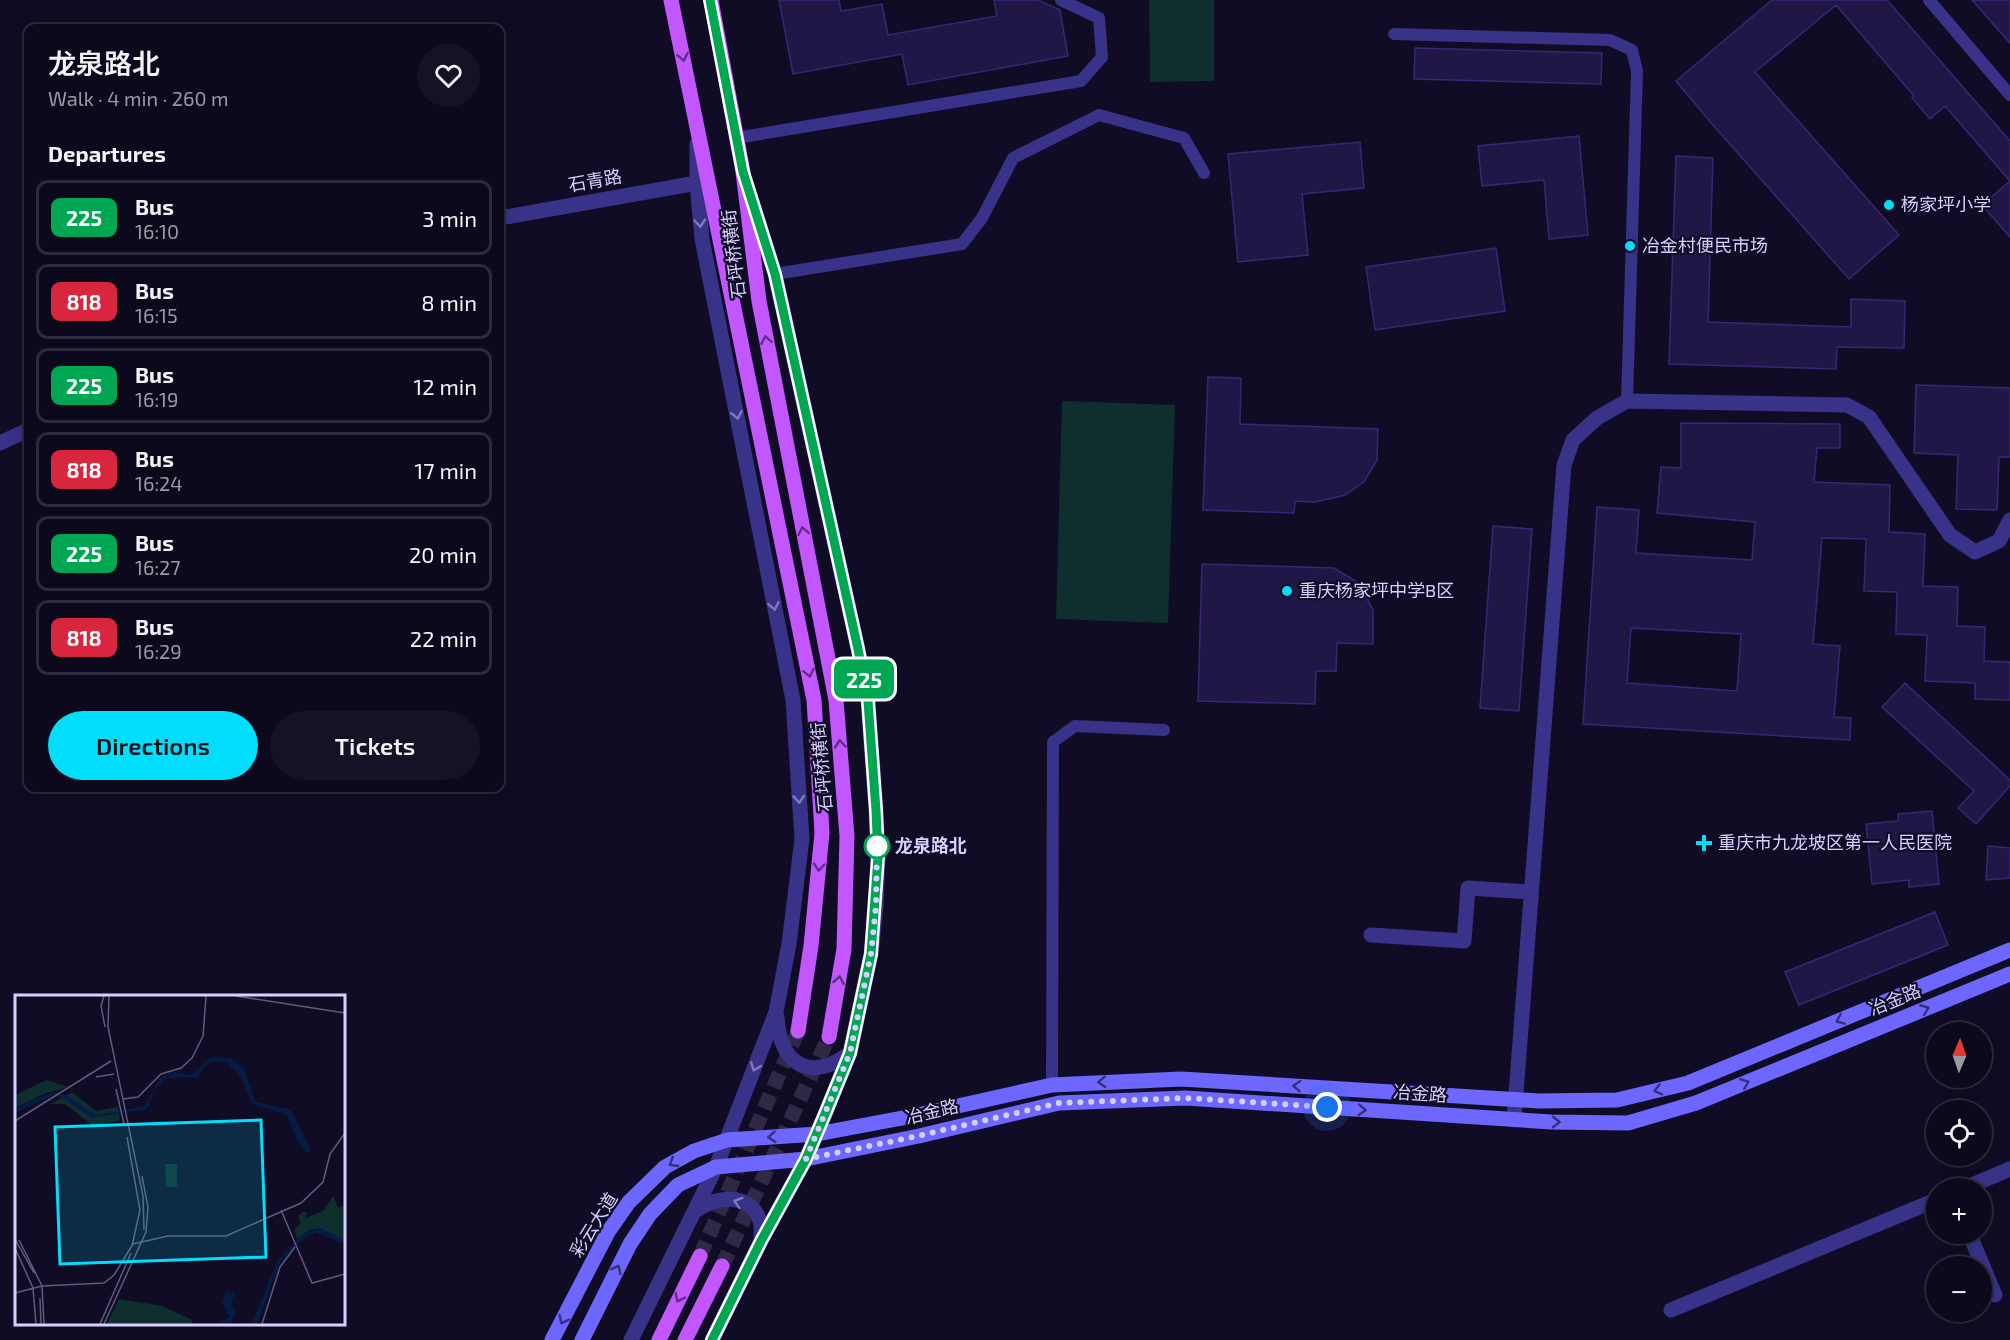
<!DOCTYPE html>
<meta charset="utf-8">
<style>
:root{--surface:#0d091c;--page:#161225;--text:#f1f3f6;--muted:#9a9aa3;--line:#2d2a3b;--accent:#00defb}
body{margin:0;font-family:"Exo 2","Noto Sans SC",sans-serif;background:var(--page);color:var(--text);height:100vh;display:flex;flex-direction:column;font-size:22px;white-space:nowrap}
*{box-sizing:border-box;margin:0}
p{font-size:20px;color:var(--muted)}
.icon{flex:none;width:33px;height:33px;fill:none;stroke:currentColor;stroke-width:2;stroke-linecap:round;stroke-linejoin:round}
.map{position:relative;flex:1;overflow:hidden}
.details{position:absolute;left:24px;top:24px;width:480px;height:768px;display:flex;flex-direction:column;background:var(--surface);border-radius:12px;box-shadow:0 3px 15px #0003,0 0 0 2px var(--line)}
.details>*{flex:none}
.badge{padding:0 12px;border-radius:9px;font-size:21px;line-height:39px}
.needle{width:39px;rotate:2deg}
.controls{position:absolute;left:1926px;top:1022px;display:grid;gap:12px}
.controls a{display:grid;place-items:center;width:66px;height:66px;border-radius:50%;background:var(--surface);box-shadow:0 3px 15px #0003,0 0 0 2px var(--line);font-size:30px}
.you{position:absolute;width:30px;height:30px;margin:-15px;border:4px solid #fff;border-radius:50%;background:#1a73e8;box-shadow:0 0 0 9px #1a73e833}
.map>.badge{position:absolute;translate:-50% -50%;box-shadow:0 0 0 3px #fff}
h2{padding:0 24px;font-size:22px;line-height:54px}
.round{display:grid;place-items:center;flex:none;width:63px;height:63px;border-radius:32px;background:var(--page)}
.summary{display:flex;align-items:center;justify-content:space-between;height:102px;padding:0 24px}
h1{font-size:28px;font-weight:600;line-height:45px}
.action{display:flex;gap:12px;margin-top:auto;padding:12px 24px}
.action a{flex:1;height:69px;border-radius:36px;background:var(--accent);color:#111;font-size:24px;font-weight:600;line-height:69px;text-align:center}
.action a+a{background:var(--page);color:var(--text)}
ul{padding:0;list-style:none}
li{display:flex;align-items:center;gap:18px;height:75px;margin:0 12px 9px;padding:0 12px;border:3px solid var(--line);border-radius:12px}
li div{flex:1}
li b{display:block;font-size:22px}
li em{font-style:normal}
li .badge{min-width:66px;font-weight:700;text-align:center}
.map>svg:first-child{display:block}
.green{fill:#0f2f2f}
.building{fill:#211747;stroke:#372775;stroke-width:1.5;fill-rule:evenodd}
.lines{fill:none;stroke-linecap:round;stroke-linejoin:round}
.primary-tunnel{stroke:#2f2946;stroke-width:15;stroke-dasharray:15 8;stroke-linecap:butt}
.service{stroke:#383388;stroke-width:12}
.minor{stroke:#383388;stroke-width:15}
.tertiary{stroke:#383388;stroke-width:15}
.secondary{stroke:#6d67ff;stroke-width:15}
.primary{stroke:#c357ff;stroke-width:15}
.oneway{stroke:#612e87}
.oneway2{stroke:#7f7abe}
.oneway3{stroke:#36307c}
.line-casing{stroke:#fff;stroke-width:14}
.line{stroke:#00a651;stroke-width:9}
.walk{stroke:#d6d0ff;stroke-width:6;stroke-dasharray:0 10.8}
.poi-dot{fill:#00defb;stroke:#110c25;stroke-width:2}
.stop-dot{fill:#fff;stroke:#00a651;stroke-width:3}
.labels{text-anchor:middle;stroke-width:4.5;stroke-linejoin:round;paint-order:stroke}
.street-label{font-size:18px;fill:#d6d0ff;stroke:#110c25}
.poi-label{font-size:18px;fill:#d6d0ff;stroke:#110c25;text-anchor:start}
.stop-label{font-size:18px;font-weight:bold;fill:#d6d0ff;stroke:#110c25;text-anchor:start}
.inset-road{fill:none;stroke:#605a7c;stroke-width:1.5}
.view{fill:#00defb;fill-opacity:0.15;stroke:#00defb;stroke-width:3}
.inset-edge{fill:none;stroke:#d6d0ff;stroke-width:3}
</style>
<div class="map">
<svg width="2010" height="1340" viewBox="0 0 2010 1340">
<rect width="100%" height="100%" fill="#110c25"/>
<path class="green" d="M1149,0H1214V81L1150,82Z
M1062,401L1175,405L1168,623L1056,619Z"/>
<path class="building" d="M779,0H839L841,11L882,4L888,35L997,16L994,0H1038L1060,10L1068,56L908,85L902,54L793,74Z
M1772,0H1887L2010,141V181L1945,106L1930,119L1912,98L1914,96L1836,5L1755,72L1899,235L1849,279L1713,125L1676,81Z
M1972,0H2010V43Z
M1415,48L1602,53L1601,84L1414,79Z
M1579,136L1588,235L1549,239L1544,180L1482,186L1478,146Z
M1360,142L1364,188L1302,194L1308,255L1238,262L1228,154Z
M1676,156L1713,158L1708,322L1851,327V299L1905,301L1904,348L1837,347L1836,369L1669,364Z
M2010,181V237L1982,205Z
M1496,248L1505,311L1375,330L1366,267Z
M1208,377L1241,378L1240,424L1378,429L1377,460L1364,482L1345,495L1315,502L1295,501L1294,513L1203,510Z
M1916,385L2010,388V457H1999L1997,510L1956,509L1958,455L1914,453Z
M1681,423L1840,424V448H1817L1814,482L1890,485L1889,532L1925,534L1923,586L1958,587L1957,626L1985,627L1984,661L2010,662V700L1975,699V683L1925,681L1927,635L1896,634L1897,592L1864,591L1866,539L1822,538L1813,644L1840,646L1834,717L1851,718L1850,740L1583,724L1597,507L1639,510L1636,553L1752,560L1755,522L1657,513L1661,467L1681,468ZM1631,628L1741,634L1737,691L1627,683Z
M1493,526L1532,529L1519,711L1480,708Z
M1202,564L1334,568L1359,583L1373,610V644L1337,643L1336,671H1316L1315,704L1198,701Z
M1905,683L2010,780V786L1976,824L1958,808L1974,791L1882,707Z
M1932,811L1939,884L1909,887V880L1872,884L1866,824L1898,821V814Z
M1988,846L2010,848V878L1986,880Z
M1935,912L1948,945L1799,1005L1785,972Z"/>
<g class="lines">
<path class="primary-tunnel" d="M700,1256L798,1031
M722,1266L829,1037"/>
<path class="service" d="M1929,0L2010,95
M1394,34L1610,40L1632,50L1637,71L1627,401
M736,138L1081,81L1102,57L1099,18L1061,0
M775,274L962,244L982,218L1013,158L1099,115L1184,138L1204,173
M1052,1085L1053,742L1075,726L1164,730"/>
<path class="minor" d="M500,218L697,183
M0,443L28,430
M1371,935L1464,941L1468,888L1531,892
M1514,1120L1564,465L1573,440L1597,418L1627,401L1847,405L1869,417L1950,535L1975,552L1999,541L2010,520
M1965,1188L2010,1169
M1969,1233L1995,1295
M1671,1310L1936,1200"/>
<path class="tertiary" d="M777,1017C780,1065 810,1083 850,1053
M694,1212C714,1196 750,1191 760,1221C762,1227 761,1235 761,1241
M631,1340L716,1167L776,1012L789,944L802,839L793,700L702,239L697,183V144
M712,1340L761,1241L806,1159L817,1134L850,1053L871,954L876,906L878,857L876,810L868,701L858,649L775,274L749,192"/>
<path class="secondary" d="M552,1340L608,1232L629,1202L665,1167L694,1151L727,1140L817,1134L913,1116L1052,1085L1181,1079L1539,1101L1617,1100L1688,1083L2010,950
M582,1340L630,1244L650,1214L678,1185L716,1167L806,1159L919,1136L1059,1103L1186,1098L1551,1122L1628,1123L1696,1103L2010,974"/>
<path class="primary" d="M671,0L814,700L822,833L811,946L798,1031
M711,0L743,172L759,301L836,700L847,836L844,949L829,1037
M659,1340L700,1256
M685,1340L722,1266"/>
</g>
<defs><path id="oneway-chevron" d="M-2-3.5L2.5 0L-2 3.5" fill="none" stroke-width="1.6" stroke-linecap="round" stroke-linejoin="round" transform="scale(1.5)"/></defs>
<g class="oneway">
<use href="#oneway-chevron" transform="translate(683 57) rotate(78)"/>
<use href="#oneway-chevron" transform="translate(766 340) rotate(-101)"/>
<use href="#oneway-chevron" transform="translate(803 531) rotate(-101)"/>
<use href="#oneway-chevron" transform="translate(809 673) rotate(78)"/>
<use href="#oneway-chevron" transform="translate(840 744) rotate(-95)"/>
<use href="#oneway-chevron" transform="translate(819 867) rotate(95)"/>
<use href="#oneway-chevron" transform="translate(839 980) rotate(-80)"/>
<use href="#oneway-chevron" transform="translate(679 1298) rotate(116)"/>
</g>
<g class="oneway2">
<use href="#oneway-chevron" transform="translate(700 223) rotate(85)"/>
<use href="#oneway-chevron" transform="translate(737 415) rotate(79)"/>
<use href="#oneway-chevron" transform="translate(774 606) rotate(79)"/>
<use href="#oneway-chevron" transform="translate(799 799) rotate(86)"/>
<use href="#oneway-chevron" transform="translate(755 1067) rotate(111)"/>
<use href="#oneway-chevron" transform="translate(738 1202) rotate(-162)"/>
</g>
<g class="oneway3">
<use href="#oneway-chevron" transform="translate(1925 1009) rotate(-22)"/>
<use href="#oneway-chevron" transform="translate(1840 1020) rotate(157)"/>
<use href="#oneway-chevron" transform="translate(1102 1082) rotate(177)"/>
<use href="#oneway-chevron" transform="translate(1745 1083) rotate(-22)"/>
<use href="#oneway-chevron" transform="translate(1297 1086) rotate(-176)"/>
<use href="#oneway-chevron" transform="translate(1658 1090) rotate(166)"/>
<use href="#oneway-chevron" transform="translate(1362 1110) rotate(4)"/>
<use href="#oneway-chevron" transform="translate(1556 1122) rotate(1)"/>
<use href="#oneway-chevron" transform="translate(772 1137) rotate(176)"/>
<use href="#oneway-chevron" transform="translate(673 1163) rotate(149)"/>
<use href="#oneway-chevron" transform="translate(617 1269) rotate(-63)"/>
<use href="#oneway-chevron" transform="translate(563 1320) rotate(117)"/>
</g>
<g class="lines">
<defs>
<path id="line" d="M710,0L743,172L775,274L858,649L868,701L876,810L878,857L871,954L850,1053L825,1114L806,1159L761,1241L712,1340"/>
</defs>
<use href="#line" class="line-casing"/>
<use href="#line" class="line"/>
<path class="walk" d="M877,846L876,906L871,954L850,1053L806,1159L918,1136L1059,1103L1186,1098L1327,1107"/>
</g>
<g class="poi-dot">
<circle cx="1889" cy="205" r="6"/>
<circle cx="1630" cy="246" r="6"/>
<circle cx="1287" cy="591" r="6"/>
<path d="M1701 834h6v6h6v6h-6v6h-6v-6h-6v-6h6z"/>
</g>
<circle class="stop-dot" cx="877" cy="846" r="12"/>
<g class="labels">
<g class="street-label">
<text transform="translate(595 181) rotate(-10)" y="6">石青路</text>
<text transform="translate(734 254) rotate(-97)" y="6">石坪桥横街</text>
<text transform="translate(822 767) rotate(-95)" y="6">石坪桥横街</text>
<text transform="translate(1895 1000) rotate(-22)" y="6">冶金路</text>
<text transform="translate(1420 1094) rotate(4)" y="6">冶金路</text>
<text transform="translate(932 1112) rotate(-13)" y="6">冶金路</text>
<text transform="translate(594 1225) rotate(-58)" y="6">彩云大道</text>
</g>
<g class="poi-label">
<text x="1901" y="211">杨家坪小学</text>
<text x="1642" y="252">冶金村便民市场</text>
<text x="1299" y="597">重庆杨家坪中学B区</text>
<text x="1718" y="849">重庆市九龙坡区第一人民医院</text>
</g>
<g class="stop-label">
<text x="895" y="852">龙泉路北</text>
</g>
</g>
<g transform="translate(15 995)">
<rect width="330" height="330" fill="#110c25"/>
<path d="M32,85L53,92L31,98L0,113V100ZM57,97L81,116L103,112L105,126L77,130L50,109H36ZM150,169H162V192H151ZM318,201L323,213L330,210V246L305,233L294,235L282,244L279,235L286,228L283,221L288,217H292L290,223L308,216ZM104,304L147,311L177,325V329H92Z" fill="#0f2f2f"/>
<path d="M196,62L216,63L229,74L240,107L276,115L296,156L294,159L283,147L272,120L237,109L226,82L211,66L193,68L182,82L151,83L140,94L132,114L77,123L41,99L0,118V113L37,97L53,101L81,120L130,111L145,83L158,77L176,80ZM306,233L330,246V250L301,237L283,248L265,267L242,329H237L262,266L288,239ZM211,296L220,299L216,307L220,319L216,329H201L215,322L207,308Z" fill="#051c45"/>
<path class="inset-road" d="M89,1L86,11L90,32M94,1L93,32L128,201L129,235M221,1L330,18M81,82L99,79M101,94L109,129M108,104L123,102L146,79L166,73L177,63L188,41L191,1M0,126L96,66M112,142L125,215L117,251M266,215L297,288L330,279M0,244L19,278M4,245L27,291L29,329M0,253L18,293L21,329M0,298L27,291L89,288L99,280L118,249L153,241H211L286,208L308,187L315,159L330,138M25,303L26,329M85,329L116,258M89,329L131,237L133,212L127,181M247,329L265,272L280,252"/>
<path class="view" d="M246,125L251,262L45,269L40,132Z"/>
<rect width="330" height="330" class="inset-edge"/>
</g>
</svg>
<div class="controls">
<a><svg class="needle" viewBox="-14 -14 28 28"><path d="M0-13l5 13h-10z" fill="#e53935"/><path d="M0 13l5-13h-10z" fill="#9a9aa3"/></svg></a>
<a><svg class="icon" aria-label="locate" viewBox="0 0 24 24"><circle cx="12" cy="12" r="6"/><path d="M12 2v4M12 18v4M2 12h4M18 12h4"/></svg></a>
<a>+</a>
<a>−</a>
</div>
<div class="you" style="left:1327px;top:1107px"></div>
<b class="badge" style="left:864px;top:679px;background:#00a651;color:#fff">225</b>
<section class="details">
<div class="summary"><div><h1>龙泉路北</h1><p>Walk · 4 min · 260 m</p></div><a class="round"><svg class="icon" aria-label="heart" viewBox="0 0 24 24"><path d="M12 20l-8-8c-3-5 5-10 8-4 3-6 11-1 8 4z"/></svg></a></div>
<h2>Departures</h2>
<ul>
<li><span class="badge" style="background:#00a651;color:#fff">225</span><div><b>Bus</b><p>16:10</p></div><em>3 min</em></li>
<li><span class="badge" style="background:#d7263d;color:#fff">818</span><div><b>Bus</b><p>16:15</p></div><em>8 min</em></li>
<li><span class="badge" style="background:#00a651;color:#fff">225</span><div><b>Bus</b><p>16:19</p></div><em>12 min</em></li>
<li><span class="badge" style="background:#d7263d;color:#fff">818</span><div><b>Bus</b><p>16:24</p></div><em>17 min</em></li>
<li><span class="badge" style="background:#00a651;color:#fff">225</span><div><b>Bus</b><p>16:27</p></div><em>20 min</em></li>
<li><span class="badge" style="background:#d7263d;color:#fff">818</span><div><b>Bus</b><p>16:29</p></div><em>22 min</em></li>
</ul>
<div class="action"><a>Directions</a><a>Tickets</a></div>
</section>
</div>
